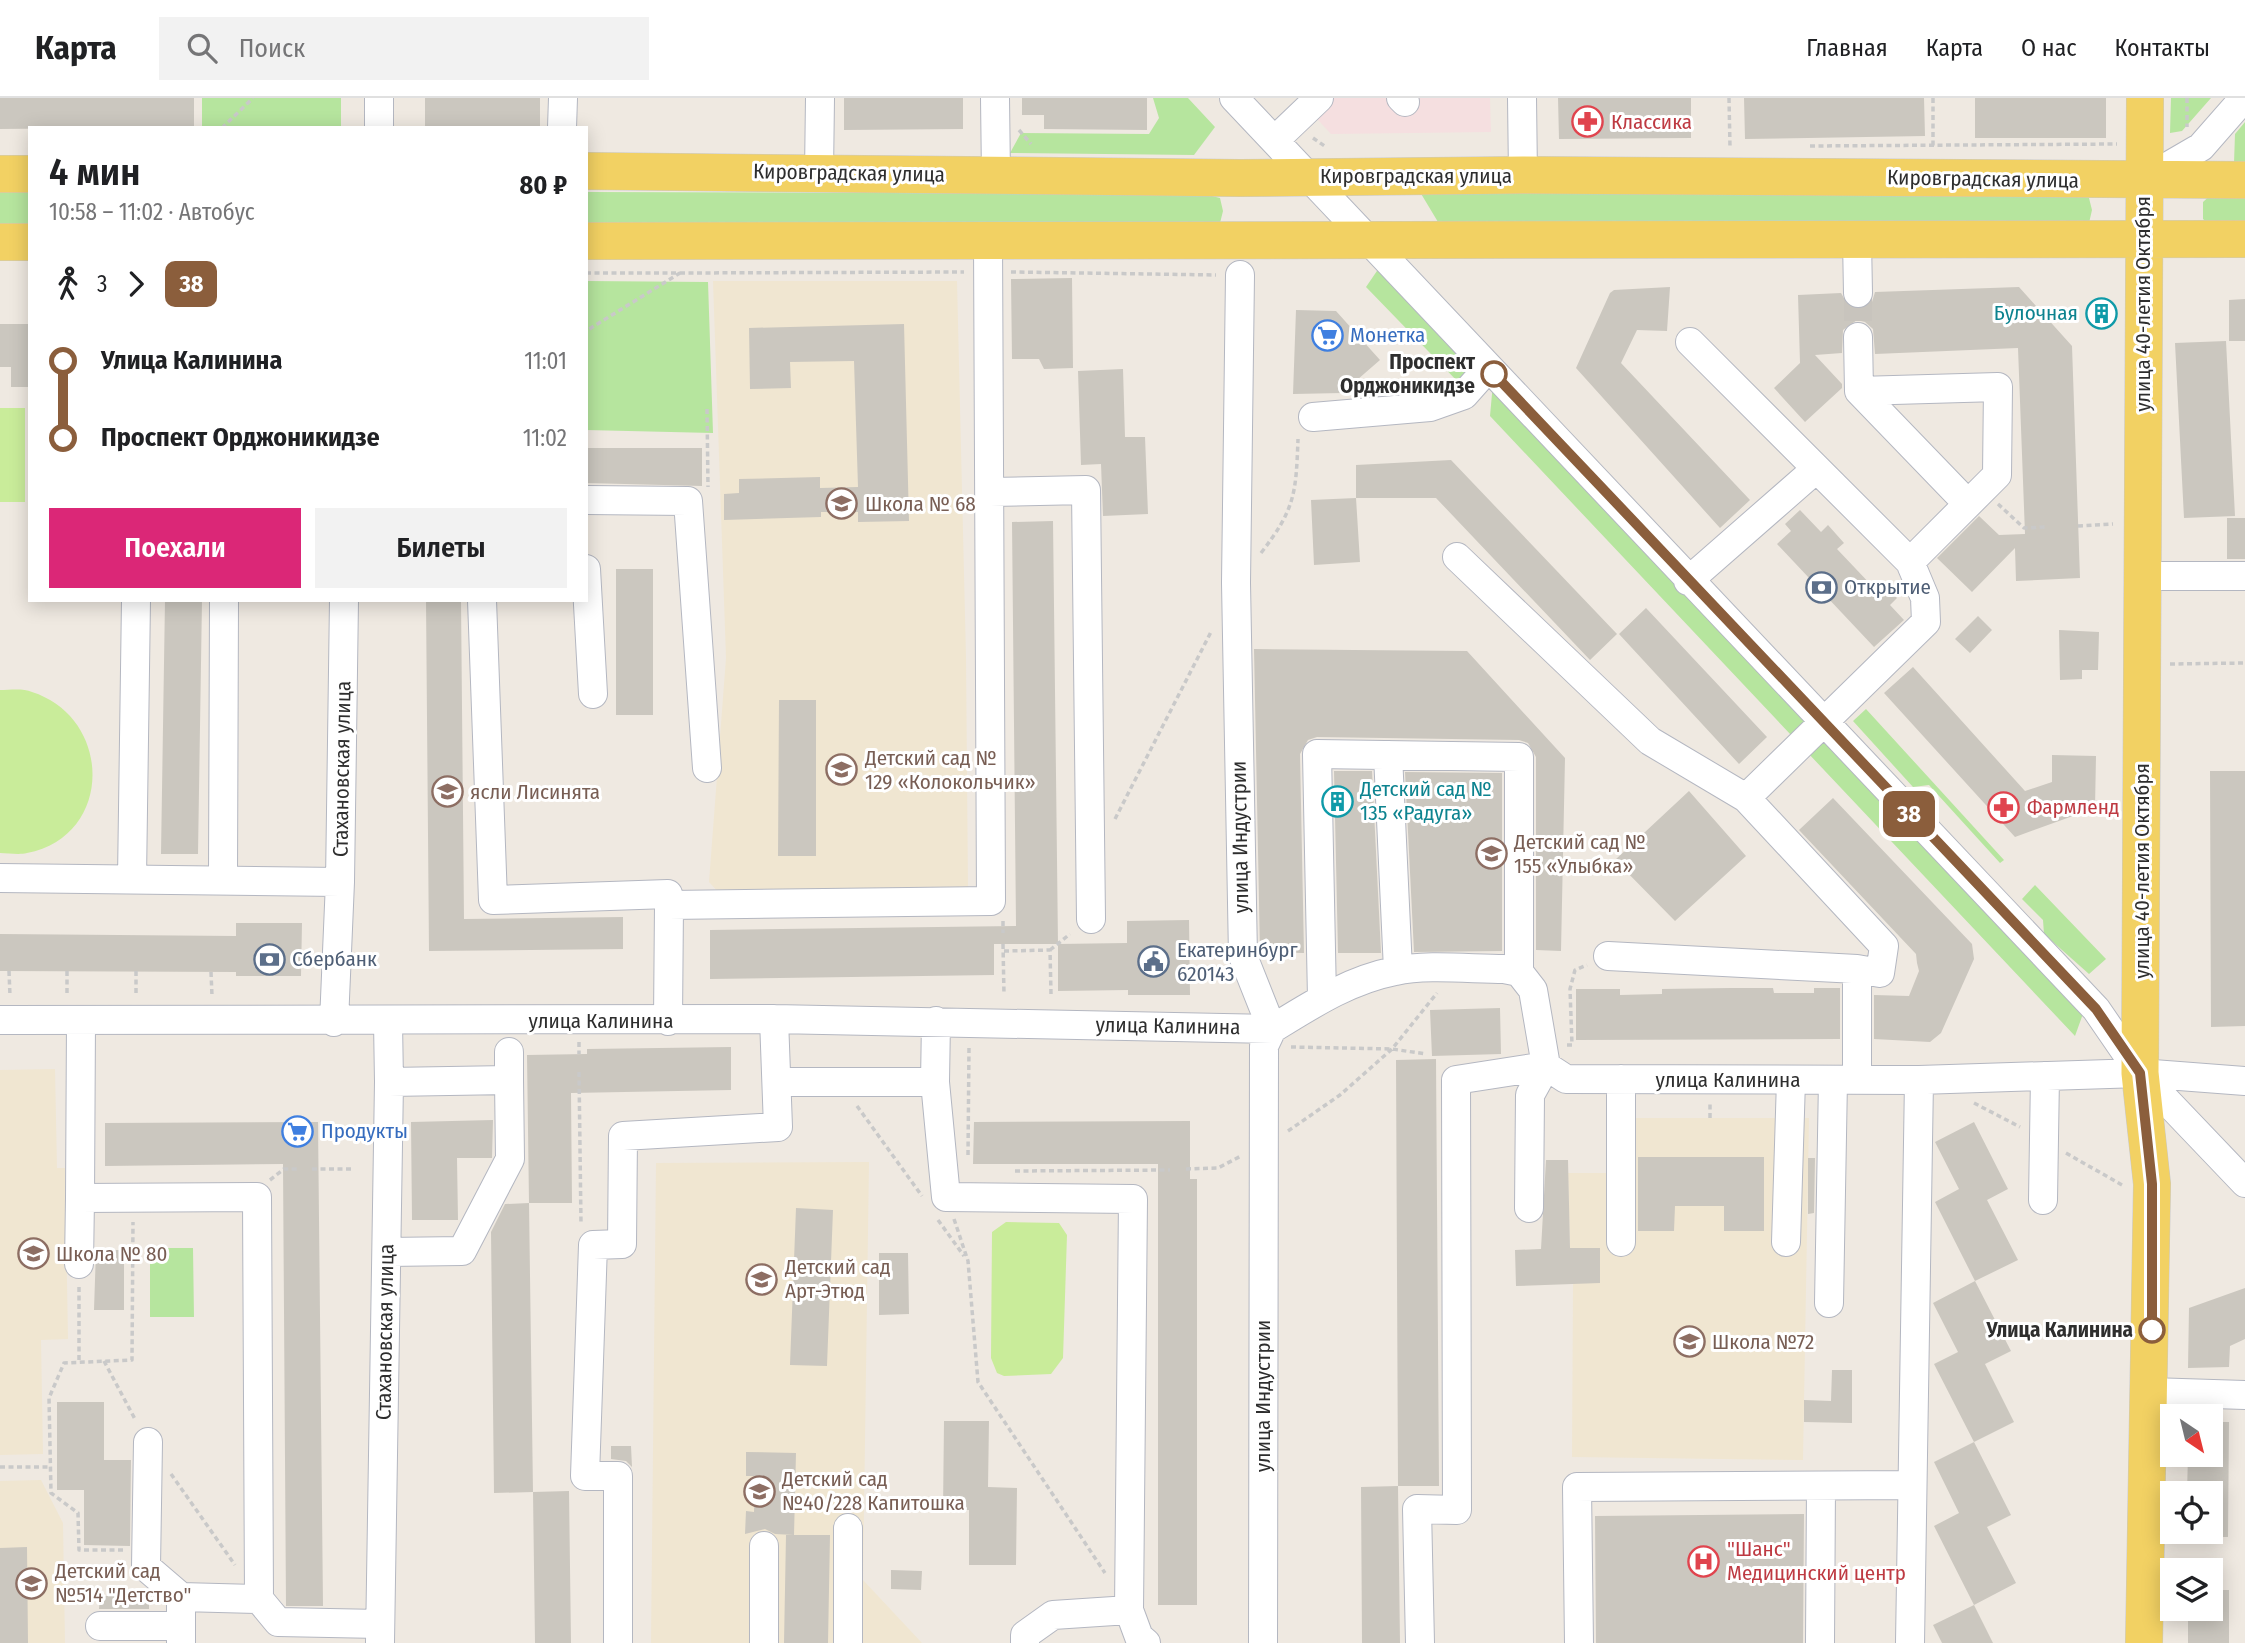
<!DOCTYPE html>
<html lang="ru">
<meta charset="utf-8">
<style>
:root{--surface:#fff;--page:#f2f2f2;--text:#202124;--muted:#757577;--line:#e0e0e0;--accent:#db2777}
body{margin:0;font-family:"Fira Sans Condensed",sans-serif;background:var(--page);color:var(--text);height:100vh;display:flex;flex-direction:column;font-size:26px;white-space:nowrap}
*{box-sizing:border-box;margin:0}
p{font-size:23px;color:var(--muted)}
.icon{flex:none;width:38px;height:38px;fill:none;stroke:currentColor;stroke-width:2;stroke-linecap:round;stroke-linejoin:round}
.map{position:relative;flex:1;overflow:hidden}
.panel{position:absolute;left:28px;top:28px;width:560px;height:476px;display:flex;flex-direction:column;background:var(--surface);border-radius:0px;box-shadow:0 4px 18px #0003}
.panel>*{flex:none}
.badge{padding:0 14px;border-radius:10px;font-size:24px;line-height:46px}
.needle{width:46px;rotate:145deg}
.tools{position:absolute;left:2160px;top:1306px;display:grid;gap:14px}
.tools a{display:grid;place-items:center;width:63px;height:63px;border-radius:0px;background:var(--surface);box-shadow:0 4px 18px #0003;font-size:35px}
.map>.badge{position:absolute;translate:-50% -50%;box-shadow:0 0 0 4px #fff}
.legs{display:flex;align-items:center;gap:10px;height:77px;padding:0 21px;font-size:23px}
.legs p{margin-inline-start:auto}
.head{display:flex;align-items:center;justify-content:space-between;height:119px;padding:0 21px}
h1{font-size:38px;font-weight:600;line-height:52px}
.primary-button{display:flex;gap:14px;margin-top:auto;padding:14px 21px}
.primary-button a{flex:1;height:80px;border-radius:0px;background:var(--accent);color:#fff;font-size:28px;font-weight:600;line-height:80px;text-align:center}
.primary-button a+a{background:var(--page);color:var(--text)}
ul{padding:0 21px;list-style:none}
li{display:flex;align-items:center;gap:24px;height:77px;font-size:26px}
li i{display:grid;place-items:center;width:10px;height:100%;margin:0 9px;background:currentColor}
li i::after{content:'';width:18px;height:18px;margin:-9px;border:5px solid;border-radius:50%;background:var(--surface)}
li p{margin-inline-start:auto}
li:first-child i{background:linear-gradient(#0000 50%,currentColor 0)}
li:last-child i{background:linear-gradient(currentColor 50%,#0000 0)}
header{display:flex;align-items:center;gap:42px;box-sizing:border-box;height:98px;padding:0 35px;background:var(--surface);border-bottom:2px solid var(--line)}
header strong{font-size:33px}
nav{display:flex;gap:38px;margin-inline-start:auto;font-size:24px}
.search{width:490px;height:63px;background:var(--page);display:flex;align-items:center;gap:18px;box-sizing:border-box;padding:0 24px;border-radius:0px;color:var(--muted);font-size:26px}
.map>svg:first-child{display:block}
.education{fill:#f0e6d1}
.medical{fill:#f5dfe0}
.green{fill:#b6e59e}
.pitch{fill:#c9ec9a}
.building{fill:#cbc7bf}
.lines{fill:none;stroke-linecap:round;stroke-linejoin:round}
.minor-tunnel{stroke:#c8c4bd;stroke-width:28;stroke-dasharray:28 14;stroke-linecap:butt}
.minor-casing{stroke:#b4b7c1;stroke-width:30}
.major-casing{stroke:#c9c9c9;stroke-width:38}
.path{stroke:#c9c9c9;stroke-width:3.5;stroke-dasharray:5 3.5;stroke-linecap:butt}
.minor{stroke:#fff;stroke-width:28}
.major{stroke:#f2d163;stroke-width:37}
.line-1-casing{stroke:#fff;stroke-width:16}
.line-1{stroke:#8b5e3c;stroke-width:10}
.stop-1-dot{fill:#fff;stroke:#8b5e3c;stroke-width:3.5}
.labels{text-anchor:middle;stroke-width:6;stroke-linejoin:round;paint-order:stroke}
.health-label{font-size:21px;fill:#be3a42;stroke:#fff;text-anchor:start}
.street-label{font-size:21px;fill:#2e2e2e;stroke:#fff}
.culture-label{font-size:21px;fill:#0d838f;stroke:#fff;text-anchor:end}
.shop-label{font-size:21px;fill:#366cbe;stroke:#fff;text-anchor:start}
.stop-label{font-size:21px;font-weight:bold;fill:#2e2e2e;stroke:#fff;text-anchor:end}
.education-label{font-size:21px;fill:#785e54;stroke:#fff;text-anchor:start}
.service-label{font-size:21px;fill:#4e5e75;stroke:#fff;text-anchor:start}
</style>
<header>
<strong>Карта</strong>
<div class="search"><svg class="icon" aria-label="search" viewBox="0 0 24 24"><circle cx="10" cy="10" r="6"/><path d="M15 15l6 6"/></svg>Поиск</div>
<nav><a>Главная</a><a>Карта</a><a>О нас</a><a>Контакты</a></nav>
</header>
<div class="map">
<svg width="2245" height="1545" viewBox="0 0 2245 1545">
<rect width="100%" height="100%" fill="#efe9e1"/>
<path class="education" d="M713,183H957L966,559L968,792L721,797L709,784L726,560Z
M55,971L57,1070H65L68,1241L41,1242L43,1356L0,1357V972Z
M1621,1020H1809L1803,1362L1572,1359L1573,1186L1599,1150H1570L1568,1075H1614Z
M869,1064L863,1482L922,1545H651L656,1065Z
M41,1382L63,1425L65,1545H0V1383Z"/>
<path class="medical" d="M1298,0H1490L1491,34L1331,36Z"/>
<path class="green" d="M202,0H341V30H202Z
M1153,0H1188L1215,29L1194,57L1010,55L1021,35L1149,36L1159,20Z
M2171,0H2211L2182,33L2170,35Z
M2245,24V64L2234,65L2235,36Z
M0,91H30V125H0Z
M586,94L1204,96L1220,100L1223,113L1220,125L586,128Z
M1420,94L2073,96L2089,100L2092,112L2089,125L1441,129Z
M2214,94H2245V129L2214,130L2203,121V104Z
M1379,170L1473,267L1460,286L1366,189Z
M586,183L708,184L713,335L586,332Z
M1493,285L2084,913L2075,938L1490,318Z
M1866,611L2004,762L2000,765L1929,687L1913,689L1853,623Z
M2035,787L2106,861L2089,876L2044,836L2043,822L2022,801Z
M150,1150H193L194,1219H150Z"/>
<path class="pitch" d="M0,310H25V404H0Z
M0,592C10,592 23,590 32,594C113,620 114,738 27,755C19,757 8,755 0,755Z
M1006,1124L1059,1125L1067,1137L1063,1260L1051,1276L1004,1278L997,1275L991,1260L992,1134Z"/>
<path class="building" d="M0,0H194V29L0,31Z
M425,0H540V30H425Z
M844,0H963V31L844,32Z
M1022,0H1147V32L1044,31V17H1022Z
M1558,0H1691V40L1559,41Z
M1744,0H1924L1925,38L1745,41Z
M1975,0H2106V40H1975Z
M1072,180L1073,270L1044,271L1039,261H1012L1011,181Z
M1670,189L1667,233L1637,232L1621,265L1750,402L1720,430L1576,270L1610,195L1614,192Z
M2019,189L2072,248L2080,480L2016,483L2015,450L1972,494L1937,460L1979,418L1999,437L2025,436L2018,250L1875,256L1873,231L1865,224L1857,222L1843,232L1842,255L1815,257L1842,286V290L1805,324L1774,290L1800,265L1798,197L1841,195L1849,209L1859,212L1872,204L1875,194Z
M2245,201V243H2229V202Z
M1296,212L1336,213L1380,262L1342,295L1293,296Z
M0,226H30V289H11V269H0Z
M904,226L909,423L858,424V414H821V419L724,422V396L739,395V381L820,379V390L858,389L854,263L790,264L791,290L750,291L749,230Z
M2226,243L2235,418L2184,420L2175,245Z
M1123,271L1125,339H1145L1148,416L1103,418L1101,366L1081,367L1078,273Z
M586,350H702V388L586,385Z
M1451,362L1617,536L1590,562L1436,400H1356V367Z
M1356,400L1360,464L1314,467L1311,402Z
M1800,412L1821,434L1828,427L1844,445L1837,451L1874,490L1881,484L1897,500L1890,507L1904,522L1874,549L1777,446L1791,433L1785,426Z
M2227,420H2245V461H2227Z
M1053,423L1058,846H994V877L710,881V832L1016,828L1012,424Z
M616,471H653V617H616Z
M165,502H202L198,756H161Z
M426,502H461L464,821L623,819V851L429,853Z
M1646,510L1767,639L1739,666L1619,536Z
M1978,518L1992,532L1970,555L1955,541Z
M2059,532L2099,534L2098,572H2082V581L2060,582Z
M1254,551L1467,553L1565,660L1561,853L1536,852V659L1528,645L1519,642L1317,639L1308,642L1300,656L1304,855L1260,854Z
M1913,569L2025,693L2052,684V657L2096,658L2095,710L2015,739L1884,595Z
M779,602H816V758H778Z
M1334,673H1372L1381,855H1338Z
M2210,673H2245V928L2211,929Z
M1405,674L1502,675V853L1414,854Z
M1689,693L1746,758L1675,823L1615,762Z
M1833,700L1972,846L1974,861L1941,935L1930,944L1874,941V897L1909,898L1919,873L1917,865L1916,856L1799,732Z
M1189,822L1190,897H1128V892L1058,893V846L1127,845V823Z
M236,825H302L301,878H236V874L0,873V836L236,838Z
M1730,890H1773L1774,895H1814V890H1840V941L1576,942V891H1620V897L1662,896V891Z
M1500,910L1501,956L1432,958L1430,912Z
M731,949V992L571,995L572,1105H529L527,957L587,956V951Z
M1436,961L1439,1388H1398L1396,962Z
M493,1022L492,1060H457L458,1122H412L411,1024Z
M1190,1023V1081H1197V1507H1158V1066H973L974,1024Z
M318,1024L323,1508H286L283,1066L105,1068V1025Z
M1974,1024L2008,1091L1987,1102L2018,1162L1975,1183L1935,1104L1959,1091L1935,1044Z
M1638,1059H1764V1133H1724V1108H1675L1674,1133H1638Z
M1808,1060H1815L1814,1115L1808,1116Z
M1546,1062H1568L1570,1150H1600V1185L1516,1188L1515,1152L1541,1151Z
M529,1105L533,1394L494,1395L491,1134L505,1106Z
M796,1110L833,1112L827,1268L790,1267Z
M96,1152H124V1212H94Z
M879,1155H908L909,1216L879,1217Z
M1975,1183L2011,1253L1985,1266L2014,1324L1974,1344L1934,1266L1958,1254L1933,1205Z
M2245,1190V1241L2230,1248L2229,1269L2188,1270L2189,1210Z
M1832,1272H1852V1325L1804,1324V1302L1831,1303Z
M57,1304H104V1362H131L130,1448L84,1447V1392H57Z
M944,1323H989L988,1389L1017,1390L1016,1467H969V1412H943Z
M2210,1324H2229L2228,1439H2210V1395H2187L2188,1356H2210Z
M1974,1344L2011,1417L1987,1429L2016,1485L1974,1507L1934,1428L1959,1415L1934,1364Z
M611,1348H631L632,1369L626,1363L611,1361Z
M746,1354L796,1355L794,1437L775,1436L765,1431L745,1436L746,1413L754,1414L755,1378H746Z
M1398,1388L1400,1545H1362L1361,1389Z
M569,1393L571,1545H535L533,1394Z
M1804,1416L1803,1545H1596L1595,1418Z
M786,1437H830L828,1545H784Z
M27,1449L28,1545H0V1450Z
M891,1472L922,1473L921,1492L891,1491Z
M2210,1492H2229V1545H2188V1510H2210Z
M100,1498H149V1511H99Z
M1974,1507L1993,1545H1942L1933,1527Z"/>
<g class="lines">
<path class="minor-tunnel" d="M1858,195V239"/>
<defs>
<path id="minor" d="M995,0L996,78
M1234,0L2096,911L2140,975L2245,1085
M1401,0L1405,4
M1522,0L1523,77
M379,30V0
M562,30L563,0
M1275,42L1319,0
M819,75L820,0
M2146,81L2201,49L2244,0
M1857,142L1858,195
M1240,177L1236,485L1243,858L1272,931L1264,948L1263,1545
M1858,239L1859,293L1968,406
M1690,244L1910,464L1925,500L1926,524L1746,700
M1859,293L1998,289L1997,377L1910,464
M1313,319L1430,309L1464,297L1488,270
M990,394L1086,392L1091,821
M586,402L688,403L707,670
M1457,459L1650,643L1746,700L1884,848L1880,875L1857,871V982
M586,471L593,596
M2142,478H2245
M1688,483L1816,371
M482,502L493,802L668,796L669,807
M1388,657L1398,872
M0,780L340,784
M223,780L224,502
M132,781L136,502
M1608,858L1857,871
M1322,900L1317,656L1519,659V874
M0,922L774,921L1272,931C1311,907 1349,882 1395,873C1426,866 1471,871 1504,871L1519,874L1533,892L1546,968L1566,981L1919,982L2140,975L2245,983
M81,923L80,1100L257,1099L259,1501L278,1524L380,1526
M668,923L669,807L991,803L988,143
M936,923L935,984L946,1099L1133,1101L1129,1512L1139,1539L1146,1545
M334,924L340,784L344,502
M509,954V982
M1621,981V1144
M777,984H935
M2043,1102L2045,978
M1529,1110L1530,997L1546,968
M1786,1144L1791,982
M387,1154L462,1153L510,1061L509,982L389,984
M79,1166L80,1100
M1829,1205L1833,982
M2150,1294L2245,1297
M148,1344L146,1469L181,1499
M100,1528H181
M380,1544L389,984L388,924
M181,1545V1499L259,1501
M618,1545V1378H585L593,1147L622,1146L623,1038L778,1029L774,921
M764,1545V1448
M848,1545V1430
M1025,1545V1537L1053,1517L1129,1512
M1420,1545L1417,1411L1457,1412L1456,982L1546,968
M1579,1545L1577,1389L1912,1387
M1820,1545L1821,1388
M1910,1545L1919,982"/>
<path id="major" d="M586,73L1240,80L1523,77L2245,82
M0,76H30
M586,143L2245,141
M0,144H30
M2144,1545L2152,1086L2140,975L2145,0"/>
</defs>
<use href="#minor" class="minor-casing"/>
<use href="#major" class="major-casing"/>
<path class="path" d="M1729,0L1730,49
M1933,0V48
M2187,0V29
M222,30L253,0
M1019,32L1031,46
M1313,40L1326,49
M1810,48L2117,46
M1011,174L1216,177
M586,175H680L586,233
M680,175L964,174
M707,311L708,389
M1998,406L2024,430L2046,429
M2078,428L2113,426
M1261,455C1295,411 1296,396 1298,341
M2170,566L2245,565
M1115,721L1212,532
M1003,823V835
M1003,846L1004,897
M1050,852L1070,836
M1004,853L1050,852L1051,896
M9,873L10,898
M67,873V898
M136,873V898
M211,874L212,898
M579,944V956
M1567,947H1572L1570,891L1575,872L1587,867
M1291,949L1392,951L1426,956
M579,974L581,1126
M1974,1005L2020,1029
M857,1008L922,1098
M1710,1020V1005
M1288,1033L1340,997L1392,951L1437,895
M2066,1055L2122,1087
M968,1057L969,949
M312,1071H352
M1186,1071L1218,1070L1241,1058
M1015,1073L1170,1072
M270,1082L284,1071H297
M954,1121L968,1163L978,1284L1105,1475
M938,1122L964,1158
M79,1189V1265
M104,1263L136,1323
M0,1369H50
M171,1376L235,1467
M123,1452H79L78,1415L51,1395L49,1300L64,1265L132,1262L133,1124"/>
<use href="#minor" class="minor"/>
<use href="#major" class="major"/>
</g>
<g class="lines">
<defs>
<path id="line-1" d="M1494,276L2096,911L2140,975L2152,1086V1232"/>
</defs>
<use href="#line-1" class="line-1-casing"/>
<use href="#line-1" class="line-1"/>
</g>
<defs>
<symbol id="pharmacy-ring" viewBox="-11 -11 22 22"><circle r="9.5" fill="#fff" stroke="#e0444e" stroke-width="1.5"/><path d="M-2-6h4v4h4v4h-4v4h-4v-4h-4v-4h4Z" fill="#e0444e"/></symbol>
<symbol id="building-ring" viewBox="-11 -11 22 22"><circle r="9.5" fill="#fff" stroke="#0f9aa8" stroke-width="1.5"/><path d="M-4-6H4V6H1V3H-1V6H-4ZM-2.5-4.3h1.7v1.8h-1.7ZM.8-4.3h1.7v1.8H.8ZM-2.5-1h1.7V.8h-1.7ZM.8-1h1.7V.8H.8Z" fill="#0f9aa8"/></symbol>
<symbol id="supermarket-ring" viewBox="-11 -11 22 22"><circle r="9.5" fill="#fff" stroke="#3f7fe0" stroke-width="1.5"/><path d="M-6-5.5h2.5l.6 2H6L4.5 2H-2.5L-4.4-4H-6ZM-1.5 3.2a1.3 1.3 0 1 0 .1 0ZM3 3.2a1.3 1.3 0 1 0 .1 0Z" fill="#3f7fe0"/></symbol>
<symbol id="school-ring" viewBox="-11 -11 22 22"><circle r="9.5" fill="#fff" stroke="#8d6e63" stroke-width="1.5"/><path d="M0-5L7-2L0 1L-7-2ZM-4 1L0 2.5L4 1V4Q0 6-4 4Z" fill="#8d6e63"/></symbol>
<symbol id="bank-ring" viewBox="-11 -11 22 22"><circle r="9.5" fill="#fff" stroke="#5c6f8a" stroke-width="1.5"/><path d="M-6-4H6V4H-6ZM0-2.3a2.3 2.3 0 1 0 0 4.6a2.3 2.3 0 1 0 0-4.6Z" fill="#5c6f8a"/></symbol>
<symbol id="civic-ring" viewBox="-11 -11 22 22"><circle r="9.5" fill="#fff" stroke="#5c6f8a" stroke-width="1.5"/><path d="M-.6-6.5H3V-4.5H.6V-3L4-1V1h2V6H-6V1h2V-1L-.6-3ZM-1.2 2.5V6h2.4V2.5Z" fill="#5c6f8a"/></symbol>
<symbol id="hospital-ring" viewBox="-11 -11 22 22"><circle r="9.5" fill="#fff" stroke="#e0444e" stroke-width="1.5"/><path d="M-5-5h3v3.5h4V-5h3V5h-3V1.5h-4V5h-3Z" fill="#e0444e"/></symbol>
</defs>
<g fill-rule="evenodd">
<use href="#pharmacy-ring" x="1570" y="6" width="35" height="35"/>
<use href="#building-ring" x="2084" y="198" width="35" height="35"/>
<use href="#supermarket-ring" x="1310" y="220" width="35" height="35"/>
<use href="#school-ring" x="824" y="388" width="35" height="35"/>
<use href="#bank-ring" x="1804" y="472" width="35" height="35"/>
<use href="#school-ring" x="824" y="654" width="35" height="35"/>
<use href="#school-ring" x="430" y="676" width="35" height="35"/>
<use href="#building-ring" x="1320" y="686" width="35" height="35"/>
<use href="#pharmacy-ring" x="1986" y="692" width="35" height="35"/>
<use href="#school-ring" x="1474" y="738" width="35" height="35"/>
<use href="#bank-ring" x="252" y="844" width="35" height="35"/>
<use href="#civic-ring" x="1136" y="846" width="35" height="35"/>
<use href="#supermarket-ring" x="280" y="1016" width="35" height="35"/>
<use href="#school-ring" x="16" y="1138" width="35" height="35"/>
<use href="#school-ring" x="744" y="1164" width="35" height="35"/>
<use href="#school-ring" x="1672" y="1226" width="35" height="35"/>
<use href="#school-ring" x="742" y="1376" width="35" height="35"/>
<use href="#hospital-ring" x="1686" y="1446" width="35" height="35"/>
<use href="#school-ring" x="14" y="1468" width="35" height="35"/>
</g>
<g class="stop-1-dot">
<circle cx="1494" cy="276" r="12"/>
<circle cx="2152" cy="1232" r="12"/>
</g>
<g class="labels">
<g class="health-label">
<text x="1611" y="31">Классика</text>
<text x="2027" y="716">Фармленд</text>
<text x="1727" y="1458">"Шанс"<tspan x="1727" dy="24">Медицинский центр</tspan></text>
</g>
<g class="street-label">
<text transform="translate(849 75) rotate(1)" y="7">Кировградская улица</text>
<text x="1416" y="85">Кировградская улица</text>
<text transform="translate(1983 81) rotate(1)" y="7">Кировградская улица</text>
<text transform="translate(2143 206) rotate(-90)" y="7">улица 40-летия Октября</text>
<text transform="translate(342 671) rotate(-89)" y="7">Стахановская улица</text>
<text transform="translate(1240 739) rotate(-91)" y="7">улица Индустрии</text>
<text transform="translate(2142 773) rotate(-90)" y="7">улица 40-летия Октября</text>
<text x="601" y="930">улица Калинина</text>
<text transform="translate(1168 928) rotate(1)" y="7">улица Калинина</text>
<text x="1728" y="989">улица Калинина</text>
<text transform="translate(385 1234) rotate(-89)" y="7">Стахановская улица</text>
<text transform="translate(1263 1298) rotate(-90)" y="7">улица Индустрии</text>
</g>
<g class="culture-label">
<text x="2078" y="222">Булочная</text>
<text x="1360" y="698" text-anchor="start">Детский сад №<tspan x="1360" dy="24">135 «Радуга»</tspan></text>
</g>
<g class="shop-label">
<text x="1350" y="244">Монетка</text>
<text x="321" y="1040">Продукты</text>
</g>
<g class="stop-label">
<text x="1475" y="271">Проспект<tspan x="1475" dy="24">Орджоникидзе</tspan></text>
<text x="2133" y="1239">Улица Калинина</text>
</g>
<g class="education-label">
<text x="865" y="413">Школа № 68</text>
<text x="865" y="667">Детский сад №<tspan x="865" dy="24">129 «Колокольчик»</tspan></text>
<text x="470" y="701">ясли Лисинята</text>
<text x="1514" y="751">Детский сад №<tspan x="1514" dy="24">155 «Улыбка»</tspan></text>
<text x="56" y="1163">Школа № 80</text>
<text x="785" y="1176">Детский сад<tspan x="785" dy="24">Арт-Этюд</tspan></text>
<text x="1712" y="1251">Школа №72</text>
<text x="782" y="1388">Детский сад<tspan x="782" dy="24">№40/228 Капитошка</tspan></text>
<text x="55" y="1480">Детский сад<tspan x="55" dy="24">№514 "Детство"</tspan></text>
</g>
<g class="service-label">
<text x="1844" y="496">Открытие</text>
<text x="1177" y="859">Екатеринбург<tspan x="1177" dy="24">620143</tspan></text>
<text x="292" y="868">Сбербанк</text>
</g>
</g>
</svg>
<div class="tools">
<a><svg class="needle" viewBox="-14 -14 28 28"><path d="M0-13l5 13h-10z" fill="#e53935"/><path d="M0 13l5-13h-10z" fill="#757577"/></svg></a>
<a><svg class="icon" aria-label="locate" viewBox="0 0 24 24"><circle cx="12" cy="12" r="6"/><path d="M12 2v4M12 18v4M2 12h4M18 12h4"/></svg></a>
<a><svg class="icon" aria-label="layers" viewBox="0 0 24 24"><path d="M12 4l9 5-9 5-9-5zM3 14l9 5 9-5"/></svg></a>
</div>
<b class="badge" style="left:1909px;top:716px;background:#8b5e3c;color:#fff">38</b>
<section class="panel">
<div class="head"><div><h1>4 мин</h1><p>10:58 – 11:02 · Автобус</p></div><b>80 ₽</b></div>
<div class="legs"><svg class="icon" aria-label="walk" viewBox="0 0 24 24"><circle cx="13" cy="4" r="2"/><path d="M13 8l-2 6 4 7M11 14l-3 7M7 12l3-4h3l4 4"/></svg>3<svg class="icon" aria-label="forward" viewBox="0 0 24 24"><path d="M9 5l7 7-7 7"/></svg><b class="badge" style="background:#8b5e3c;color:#fff">38</b></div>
<ul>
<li><i style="color:#8b5e3c"></i><b>Улица Калинина</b><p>11:01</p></li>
<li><i style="color:#8b5e3c"></i><b>Проспект Орджоникидзе</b><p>11:02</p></li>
</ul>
<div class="primary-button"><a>Поехали</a><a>Билеты</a></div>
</section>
</div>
